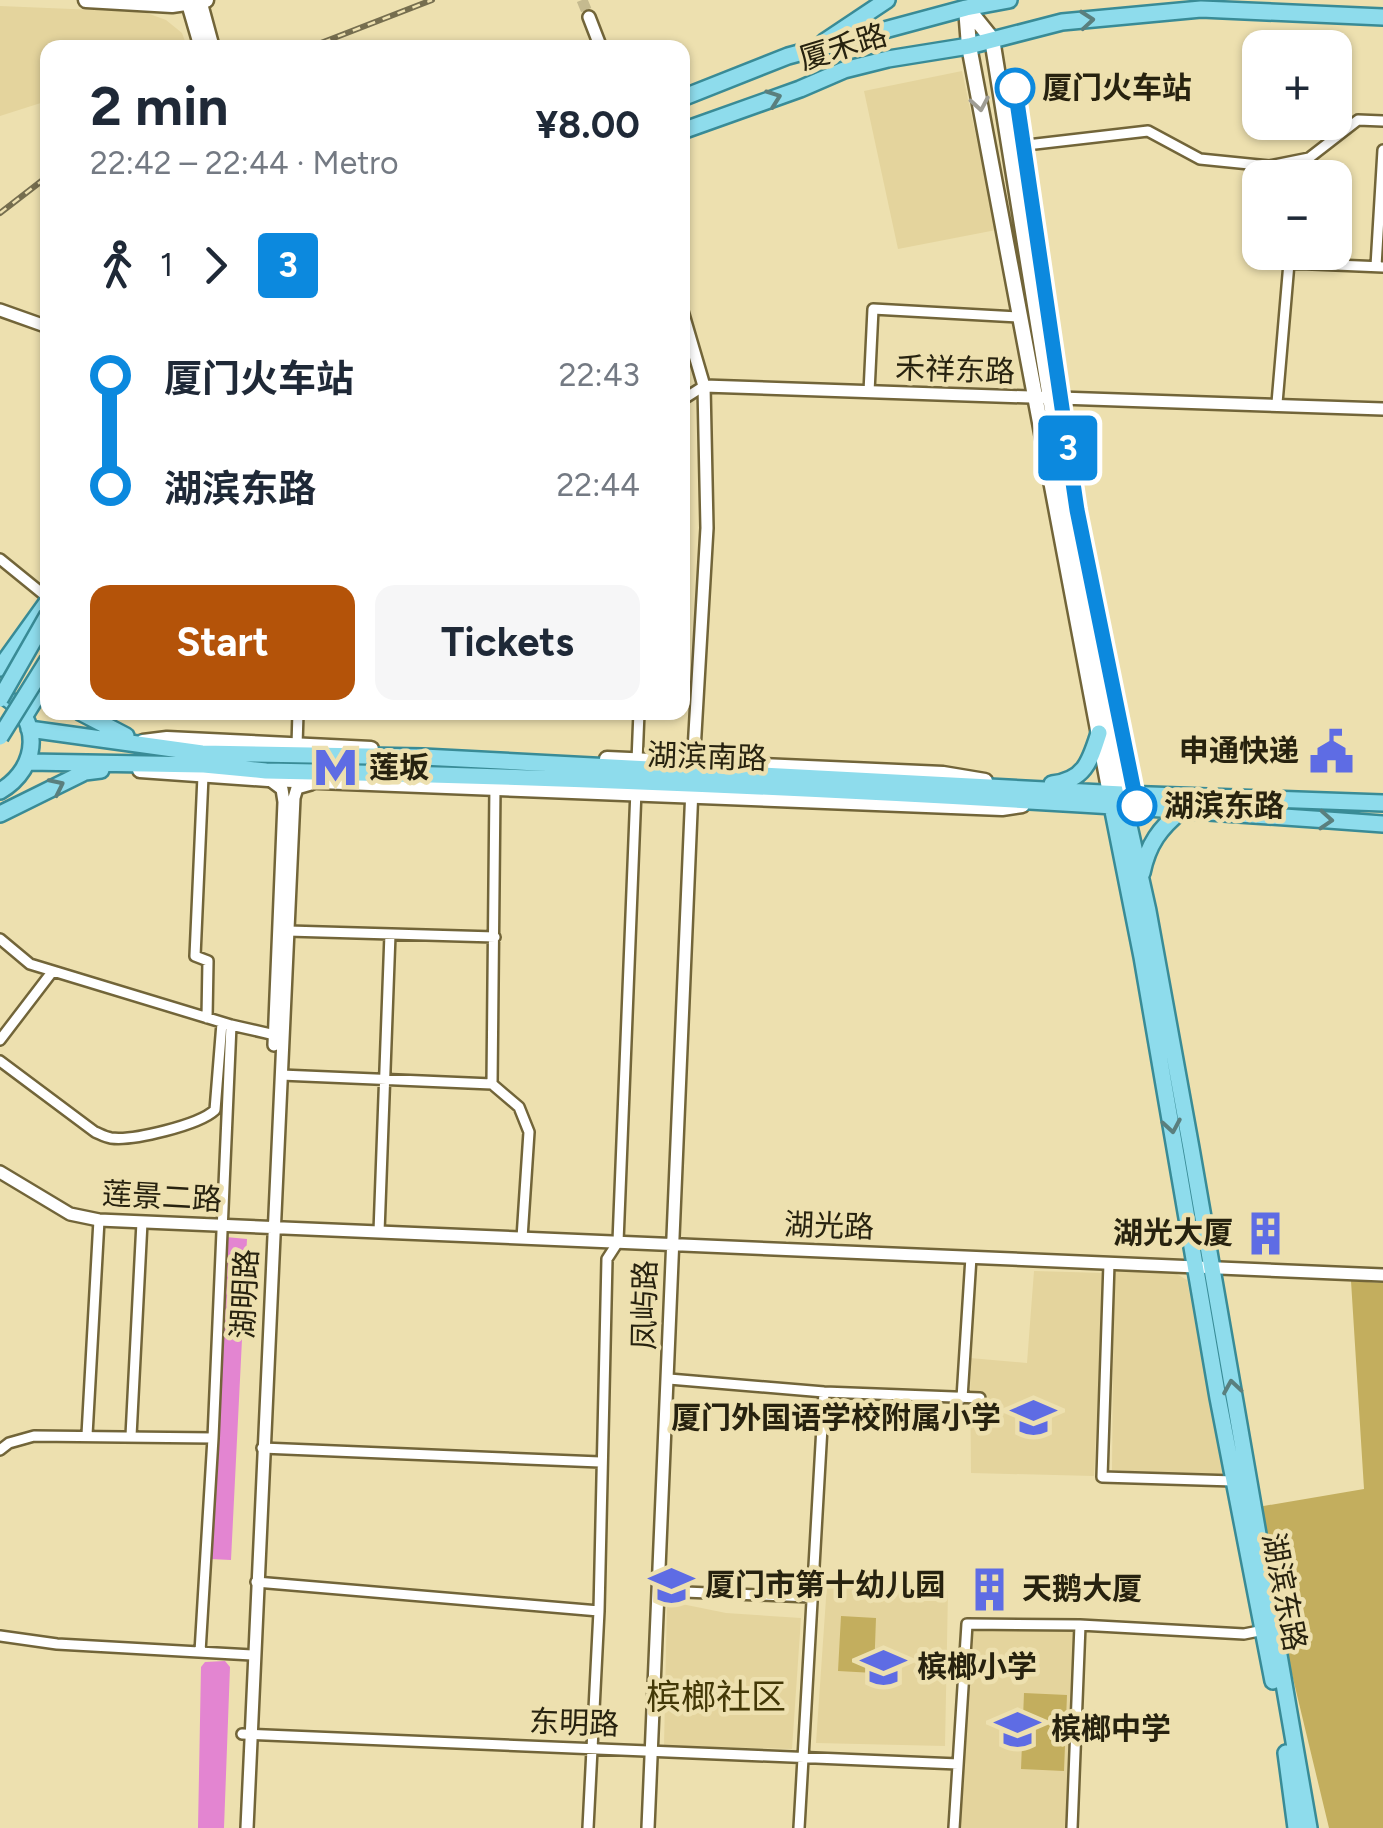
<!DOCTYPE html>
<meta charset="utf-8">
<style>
:root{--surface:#fff;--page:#f6f6f7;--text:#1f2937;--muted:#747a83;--accent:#b45309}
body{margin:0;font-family:Figtree,"Noto Sans SC",sans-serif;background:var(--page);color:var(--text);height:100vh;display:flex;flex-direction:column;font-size:38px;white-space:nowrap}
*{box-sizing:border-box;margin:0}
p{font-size:32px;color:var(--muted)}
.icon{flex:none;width:55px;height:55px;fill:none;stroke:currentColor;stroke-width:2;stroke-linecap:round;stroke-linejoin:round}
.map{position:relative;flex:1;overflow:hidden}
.drawer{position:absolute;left:40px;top:40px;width:650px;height:680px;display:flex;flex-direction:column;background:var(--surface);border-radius:20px;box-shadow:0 2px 8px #0004}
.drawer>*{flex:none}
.badge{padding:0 20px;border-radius:8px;font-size:35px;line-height:65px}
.buttons{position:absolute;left:1242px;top:30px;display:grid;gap:20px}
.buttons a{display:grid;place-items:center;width:110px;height:110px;border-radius:20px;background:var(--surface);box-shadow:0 2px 8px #0004;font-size:50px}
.map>.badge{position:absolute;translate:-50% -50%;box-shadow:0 0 0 5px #fff}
.legs{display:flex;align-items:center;gap:15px;height:110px;padding:0 50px;font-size:32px}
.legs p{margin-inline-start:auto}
.summary{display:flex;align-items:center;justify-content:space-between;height:170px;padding:0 50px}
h1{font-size:55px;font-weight:700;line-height:75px}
.primary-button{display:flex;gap:20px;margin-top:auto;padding:20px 50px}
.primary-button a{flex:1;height:115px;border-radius:20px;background:var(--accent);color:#fff;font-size:40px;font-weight:700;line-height:115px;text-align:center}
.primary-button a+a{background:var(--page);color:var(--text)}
ul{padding:0 50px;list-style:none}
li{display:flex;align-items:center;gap:35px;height:110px;font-size:38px}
li i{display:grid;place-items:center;width:15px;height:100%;margin:0 12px;background:currentColor}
li i::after{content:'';width:25px;height:25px;margin:-12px;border:8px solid;border-radius:50%;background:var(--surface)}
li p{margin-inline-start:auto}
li:first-child i{background:linear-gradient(#0000 50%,currentColor 0)}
li:last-child i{background:linear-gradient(currentColor 50%,#0000 0)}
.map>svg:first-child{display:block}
.built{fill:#e4d49d}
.green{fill:#c3ae5e}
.water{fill:#e385d1}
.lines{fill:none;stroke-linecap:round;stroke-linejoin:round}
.tertiary-tunnel{stroke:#c5ba8f;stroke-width:11;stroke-dasharray:11 5.5;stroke-linecap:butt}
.minor-casing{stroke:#726539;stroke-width:14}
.tertiary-casing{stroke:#726539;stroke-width:16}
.secondary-casing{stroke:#726539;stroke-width:19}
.primary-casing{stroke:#398b96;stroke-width:20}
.minor{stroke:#fff;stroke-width:9}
.tertiary{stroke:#fff;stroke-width:11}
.secondary{stroke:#fff;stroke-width:14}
.primary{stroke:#8edcec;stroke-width:15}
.rail-casing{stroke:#766e4f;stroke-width:6}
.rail{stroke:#ede0af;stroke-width:2.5;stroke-dasharray:8;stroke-linecap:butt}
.primary-bridge-casing{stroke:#398b96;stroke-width:20;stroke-linecap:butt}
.primary-bridge{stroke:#8edcec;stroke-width:15}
.oneway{stroke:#5a7f7e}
.oneway2{stroke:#9e9c93}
.line-1-casing{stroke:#fff;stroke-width:22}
.line-1{stroke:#0c89de;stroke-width:15}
.stop-1-dot{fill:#fff;stroke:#0c89de;stroke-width:5}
.labels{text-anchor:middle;stroke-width:9;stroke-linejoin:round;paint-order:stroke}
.street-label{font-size:30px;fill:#27220f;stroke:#ede0af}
.stop-label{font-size:30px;font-weight:bold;fill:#27220f;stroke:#ede0af;text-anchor:start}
.poi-label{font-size:30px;font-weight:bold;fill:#27220f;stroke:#ede0af;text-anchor:start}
.quarter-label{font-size:35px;fill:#433807;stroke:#ede0af}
</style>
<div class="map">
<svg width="1383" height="1828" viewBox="0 0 1383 1828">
<rect width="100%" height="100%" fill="#ede0af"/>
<path class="built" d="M0,6L144,12L166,20L182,33L187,47L48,48L47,101L0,116Z
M962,71L996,230L898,249L864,91Z
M1114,1269L1175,1273L1187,1280L1224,1476L1112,1470Z
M1034,1271L1104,1273L1094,1476L971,1473L970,1358L1027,1363Z
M827,1584L948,1591L945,1746L816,1743Z
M667,1601L726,1613L801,1618L792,1749L664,1746Z
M972,1630L1074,1631L1067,1828H960Z"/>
<path class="green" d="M1351,1281L1383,1283V1828H1329L1252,1508L1364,1489Z
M841,1616L876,1618L874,1673L838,1671Z
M1024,1693L1067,1695L1064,1771L1021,1769Z"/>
<path class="water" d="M226,1237L247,1239L231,1560L211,1559Z
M225,1661L230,1667L224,1828H198L201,1667L205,1662Z"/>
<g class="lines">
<path class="tertiary-tunnel" d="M582,0L589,17"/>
<defs>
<path id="minor" d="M1009,147L1148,131L1200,159L1269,166L1309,158L1358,120L1383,121
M1376,266L1383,150
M869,392L873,309L1019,317
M682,400L704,386
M1277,403L1289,263L1383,267
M0,559L48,598
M297,746L298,712
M637,761L639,712
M203,776L195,956L208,961L207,1018
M495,786L492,1084L519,1107L529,1132L522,1238
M288,931L495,937
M0,939L30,964L231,1025L275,1035
M0,1040L52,972
M0,1061L95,1132C100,1134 105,1137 111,1138C133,1141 199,1125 215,1110L222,1023
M281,1075L492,1084
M379,1232L390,934
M1109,1263L1102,1477L1234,1481
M669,1379L824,1392L980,1398
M962,1398L971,1257
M87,1435L99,1220
M131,1436L142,1222
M262,1448L600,1462
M0,1450L9,1443L34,1436L213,1438
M256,1582L599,1611
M660,1591L811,1597
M0,1636L57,1644L252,1655
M200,1652L213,1438L231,1025
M242,1734L958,1764
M588,1828L599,1611L607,1259L618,1242L636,790
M799,1828L824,1392
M954,1828L967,1624L1080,1625L1244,1634L1264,1630
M1072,1828L1080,1625"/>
<path id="tertiary" d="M589,17L601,48
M0,310L48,327
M682,311L704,386L707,528L693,768
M704,386L1383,409
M270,780L282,789L284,802L274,1045
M0,1172L70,1214L99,1220L1383,1275
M247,1828L294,798L297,788L311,784
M648,1828L692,788"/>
<path id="secondary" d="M86,0L172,5L206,0
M188,0L202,48
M199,0L212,48
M966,8L969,46L1112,804
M967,8L992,39L1050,398L1122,794
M143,742L167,739L371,749
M607,759L943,774L985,781
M140,770L268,779L1002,808L1022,805"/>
<path id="primary" d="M824,42L887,0
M682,98L788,56L966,8L1009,0
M682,131L800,89L844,70L888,59L969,46L1062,22L1201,9L1383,17
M0,668L48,601
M0,694C43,717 40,768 0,791
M80,712L126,736
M24,717L48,678
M29,729L202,753L423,757L1122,794L1383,803
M28,762L204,765L266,771C639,778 1011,797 1383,824
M1052,784C1085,780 1090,761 1099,733
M1123,799L1148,911L1191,1148L1309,1828
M1112,806L1142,957L1218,1398L1273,1681
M0,814L85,772L101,770
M1142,873C1148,844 1160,828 1182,810
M1286,1753L1296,1828"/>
</defs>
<use href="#minor" class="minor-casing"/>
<use href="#tertiary" class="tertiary-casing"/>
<use href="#secondary" class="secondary-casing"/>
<use href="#primary" class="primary-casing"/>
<use href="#minor" class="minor"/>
<use href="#tertiary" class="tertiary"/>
<use href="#secondary" class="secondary"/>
<use href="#primary" class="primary"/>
<defs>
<path id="rail" d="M308,48L432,0
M0,213L48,176"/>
</defs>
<use href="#rail" class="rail-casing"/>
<use href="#rail" class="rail"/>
<defs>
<path id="primary-bridge" d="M0,699L48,615
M0,737L48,660"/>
</defs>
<use href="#primary-bridge" class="primary-bridge-casing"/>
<use href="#primary-bridge" class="primary-bridge"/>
</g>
<defs><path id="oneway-chevron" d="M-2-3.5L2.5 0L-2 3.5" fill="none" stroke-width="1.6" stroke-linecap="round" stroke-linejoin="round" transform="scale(2.5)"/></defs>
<g class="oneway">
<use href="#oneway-chevron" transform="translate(1087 20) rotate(-5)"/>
<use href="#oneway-chevron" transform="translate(774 98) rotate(-20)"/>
<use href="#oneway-chevron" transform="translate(57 786) rotate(-26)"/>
<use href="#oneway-chevron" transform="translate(1326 820) rotate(4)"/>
<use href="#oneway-chevron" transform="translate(1172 1126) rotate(80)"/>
<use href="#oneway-chevron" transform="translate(1232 1387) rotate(-99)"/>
</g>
<use class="oneway2" href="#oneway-chevron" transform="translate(980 104) rotate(80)"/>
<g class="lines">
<defs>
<path id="line-1" d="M1015,88L1077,510L1137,806"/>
</defs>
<use href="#line-1" class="line-1-casing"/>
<use href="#line-1" class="line-1"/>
</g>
<defs>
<symbol id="civic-bare" viewBox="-9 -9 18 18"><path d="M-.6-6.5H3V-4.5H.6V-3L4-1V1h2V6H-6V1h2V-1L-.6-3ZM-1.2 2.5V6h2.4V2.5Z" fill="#5e6ce4" stroke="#ede0af" stroke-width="2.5" paint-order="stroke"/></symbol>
<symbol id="metro-bare" viewBox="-9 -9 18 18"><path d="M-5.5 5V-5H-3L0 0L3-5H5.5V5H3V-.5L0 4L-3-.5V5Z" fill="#5e6ce4" stroke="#ede0af" stroke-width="2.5" paint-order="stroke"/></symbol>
<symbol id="building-bare" viewBox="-9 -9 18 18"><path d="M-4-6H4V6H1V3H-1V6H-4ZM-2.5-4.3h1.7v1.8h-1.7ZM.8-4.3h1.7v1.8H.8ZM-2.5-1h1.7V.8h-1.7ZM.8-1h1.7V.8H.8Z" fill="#5e6ce4" stroke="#ede0af" stroke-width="2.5" paint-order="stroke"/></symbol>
<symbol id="school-bare" viewBox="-9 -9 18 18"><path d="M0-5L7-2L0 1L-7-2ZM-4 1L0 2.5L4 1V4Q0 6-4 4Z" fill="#5e6ce4" stroke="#ede0af" stroke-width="2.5" paint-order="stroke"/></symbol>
</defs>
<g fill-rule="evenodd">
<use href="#civic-bare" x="1300" y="720" width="63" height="63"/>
<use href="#metro-bare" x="304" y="736" width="63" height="63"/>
<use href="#building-bare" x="1234" y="1202" width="63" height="63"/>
<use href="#school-bare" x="1002" y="1386" width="63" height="63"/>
<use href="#school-bare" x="640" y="1554" width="63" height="63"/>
<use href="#building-bare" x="958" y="1558" width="63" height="63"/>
<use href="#school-bare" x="852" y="1636" width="63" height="63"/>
<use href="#school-bare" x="986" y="1698" width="63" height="63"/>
</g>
<g class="stop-1-dot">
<circle cx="1015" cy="88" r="18"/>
<circle cx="1137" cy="806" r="18"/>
</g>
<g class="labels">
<g class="street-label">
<text transform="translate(843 47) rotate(-17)" y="10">厦禾路</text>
<text transform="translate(955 370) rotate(2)" y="10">禾祥东路</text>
<text transform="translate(707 757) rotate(2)" y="10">湖滨南路</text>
<text transform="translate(162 1197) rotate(3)" y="10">莲景二路</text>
<text transform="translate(829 1226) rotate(2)" y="10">湖光路</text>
<text transform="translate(245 1294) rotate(-87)" y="10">湖明路</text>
<text transform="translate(645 1305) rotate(-89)" y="10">凤屿路</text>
<text transform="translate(1284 1592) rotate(79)" y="10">湖滨东路</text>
<text transform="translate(574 1723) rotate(2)" y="10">东明路</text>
</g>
<g class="stop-label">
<text x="1042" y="98">厦门火车站</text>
<text x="1164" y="816">湖滨东路</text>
</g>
<g class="poi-label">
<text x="1299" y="761" text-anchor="end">申通快递</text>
<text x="369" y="778">莲坂</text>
<text x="1233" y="1243" text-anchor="end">湖光大厦</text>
<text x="1001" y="1428" text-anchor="end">厦门外国语学校附属小学</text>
<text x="705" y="1595">厦门市第十幼儿园</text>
<text x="1022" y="1599">天鹅大厦</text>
<text x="917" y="1677">槟榔小学</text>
<text x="1051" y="1739">槟榔中学</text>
</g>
<g class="quarter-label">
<text x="716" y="1709">槟榔社区</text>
</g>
</g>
</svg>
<div class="buttons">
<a>+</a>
<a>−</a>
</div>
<b class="badge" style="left:1068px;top:448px;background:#0c89de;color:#fff">3</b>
<section class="drawer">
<div class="summary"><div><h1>2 min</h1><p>22:42 – 22:44 · Metro</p></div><b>¥8.00</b></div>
<div class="legs"><svg class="icon" aria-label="walk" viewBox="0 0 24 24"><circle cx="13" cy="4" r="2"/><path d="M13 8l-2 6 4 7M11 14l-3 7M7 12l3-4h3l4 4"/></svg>1<svg class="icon" aria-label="forward" viewBox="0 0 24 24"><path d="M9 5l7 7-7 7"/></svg><b class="badge" style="background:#0c89de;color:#fff">3</b></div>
<ul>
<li><i style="color:#0c89de"></i><b>厦门火车站</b><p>22:43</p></li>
<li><i style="color:#0c89de"></i><b>湖滨东路</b><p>22:44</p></li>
</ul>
<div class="primary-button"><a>Start</a><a>Tickets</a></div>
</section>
</div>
